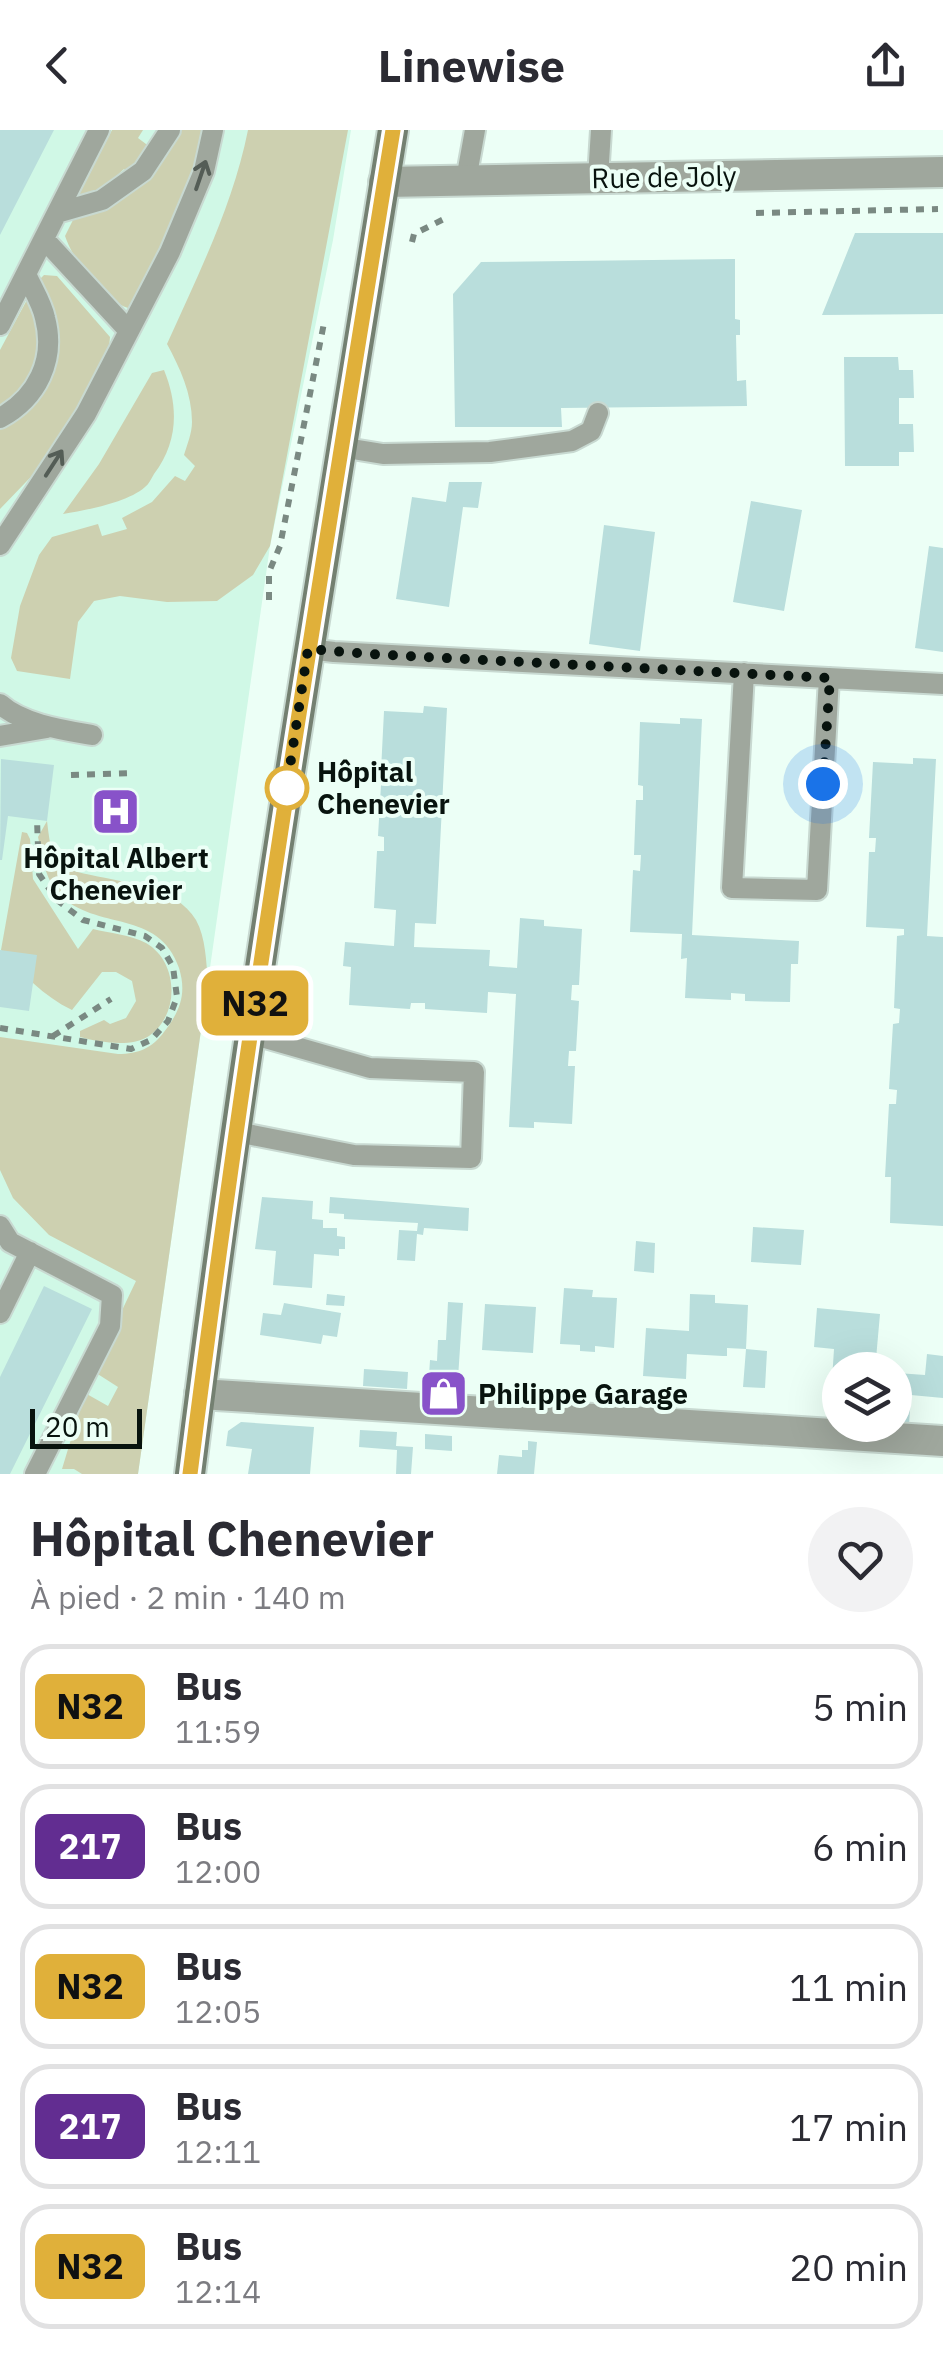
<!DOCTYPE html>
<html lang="fr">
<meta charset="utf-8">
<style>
:root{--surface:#fff;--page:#f2f2f3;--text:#2b2b33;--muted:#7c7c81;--line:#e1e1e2}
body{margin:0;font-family:"IBM Plex Sans",sans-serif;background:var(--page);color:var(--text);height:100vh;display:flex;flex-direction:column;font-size:38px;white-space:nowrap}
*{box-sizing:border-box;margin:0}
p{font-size:32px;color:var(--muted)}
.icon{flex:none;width:55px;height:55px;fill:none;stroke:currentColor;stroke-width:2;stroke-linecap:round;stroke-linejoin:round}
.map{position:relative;height:1344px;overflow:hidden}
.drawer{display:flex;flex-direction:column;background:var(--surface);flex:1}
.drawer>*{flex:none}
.badge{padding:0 20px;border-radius:15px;font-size:35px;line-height:65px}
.fabs{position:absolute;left:822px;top:1222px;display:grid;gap:20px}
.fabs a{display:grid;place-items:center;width:90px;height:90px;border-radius:50%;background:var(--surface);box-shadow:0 10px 40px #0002;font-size:50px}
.scale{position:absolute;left:30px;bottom:25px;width:112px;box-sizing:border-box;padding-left:10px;border:5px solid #08130e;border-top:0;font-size:28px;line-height:35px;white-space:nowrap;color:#08130e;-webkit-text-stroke:8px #ecfff6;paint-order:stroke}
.you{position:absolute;width:50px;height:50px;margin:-25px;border:8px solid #fff;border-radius:50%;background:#1a73e8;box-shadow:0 0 0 15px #1a73e833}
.map>.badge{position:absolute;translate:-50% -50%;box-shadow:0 0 0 5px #fff}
.round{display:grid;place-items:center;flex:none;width:105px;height:105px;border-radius:52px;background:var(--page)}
.overview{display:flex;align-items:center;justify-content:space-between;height:170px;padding:0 30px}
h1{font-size:48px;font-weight:800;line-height:75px}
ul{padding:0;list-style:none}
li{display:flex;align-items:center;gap:30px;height:125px;margin:0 20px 15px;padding:0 10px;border:5px solid var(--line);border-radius:30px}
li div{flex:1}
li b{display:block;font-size:38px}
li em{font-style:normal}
li .badge{min-width:110px;font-weight:700;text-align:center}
header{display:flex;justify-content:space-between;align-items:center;height:130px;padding:0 30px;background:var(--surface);font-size:45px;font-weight:800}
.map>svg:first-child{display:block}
.built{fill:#d0f8e6}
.green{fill:#cdd0b0}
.building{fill:#b9dedc}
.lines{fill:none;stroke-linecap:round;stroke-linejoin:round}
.lane-casing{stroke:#c8d9d1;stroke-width:24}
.street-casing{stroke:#c8d9d1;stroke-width:34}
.secondary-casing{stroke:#c8d9d1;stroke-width:34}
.path{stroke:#7a8982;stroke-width:6;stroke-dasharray:8 8;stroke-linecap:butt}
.lane{stroke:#9fa79d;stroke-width:20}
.street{stroke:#9fa79d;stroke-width:30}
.secondary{stroke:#748071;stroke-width:30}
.oneway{stroke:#545d56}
.line-casing{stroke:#fff;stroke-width:22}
.line{stroke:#e0b03a;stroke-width:15}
.walk{stroke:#08130e;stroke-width:10;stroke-dasharray:0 18}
.stop-dot{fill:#fff;stroke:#e0b03a;stroke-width:5}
.labels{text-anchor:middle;stroke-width:8;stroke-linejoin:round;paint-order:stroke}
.street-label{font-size:28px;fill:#08130e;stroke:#ecfff6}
.stop-label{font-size:28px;font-weight:bold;fill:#08130e;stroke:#ecfff6;text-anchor:start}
.poi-label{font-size:28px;font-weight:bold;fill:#08130e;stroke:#ecfff6}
</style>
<header><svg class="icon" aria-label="back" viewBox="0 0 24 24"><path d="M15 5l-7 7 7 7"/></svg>Linewise<svg class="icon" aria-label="share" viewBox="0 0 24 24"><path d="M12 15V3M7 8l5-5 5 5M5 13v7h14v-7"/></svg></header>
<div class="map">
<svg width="943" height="1344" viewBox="0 0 943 1344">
<rect width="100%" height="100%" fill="#ecfff6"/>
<path class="built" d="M0,0H351L333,110L270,416L138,1344H0Z"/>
<path class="green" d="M112,0H143L138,8L150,17L130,45L124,39L113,49L115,55L75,72Z
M174,0H203L193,41L161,127L140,170L128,178C101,169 74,132 65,106L73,90L118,69Z
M248,0H348L270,416L253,445L217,471L167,472L120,466L94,471L78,492L70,549L17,541L11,528L20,476L39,425L52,407L98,394L102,406L127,399L122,388L152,372L175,346L185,351L195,336L184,325C187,315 192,303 192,292C192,264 180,238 167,214C198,145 233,75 248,0Z
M44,145L57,146L110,207L108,228L51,326L0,379V296H5L30,280L47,253L40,156V149Z
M29,166L42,189V221L32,252L0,283V220Z
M164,240C179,277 178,312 154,344C151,349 149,354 145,357C127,373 86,380 63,384L99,334L152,243Z
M47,691C49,706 50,725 62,735C69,741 82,743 91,745C126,753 176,756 196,790C206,808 206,832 208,851L138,1344H82L74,1339H62L85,1263L108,1276L118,1257L93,1241L136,1151L49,1105L13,1068L0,1040V907L118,924C139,924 152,918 164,902C180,881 187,864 179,838C159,778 96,802 59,764C44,747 43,728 38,707Z
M22,702L27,703L30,709L33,749L78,819L93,799C109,803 131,805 146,813C179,832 180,885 149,906C131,918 99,912 80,907V901L104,890L110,894L126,888L136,871L132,851L116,842H102L72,880C43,866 23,844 1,820Z"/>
<path class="building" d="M0,0H54L0,105Z
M855,103H943V184L822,185Z
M735,129V189L740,190V205H736L737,251L746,250L747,276L561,278L562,297H455L453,164L481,132Z
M844,227H898L899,240H913L914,268H899V294H913L914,322H899V336H845Z
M449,352H482L478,378L463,377L449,477L396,469L412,367L446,372Z
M751,371L802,380L784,481L733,472Z
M604,395L655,402L640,521L589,514Z
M929,416L943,418V522L915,518Z
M424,576L447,578L436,794L415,793L414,817L490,820L489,836L517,838L520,788L544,790V796L582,799L579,855H572L571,870L579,871L576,921H569L568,936H575L572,994L534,992V998L509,997L516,864L488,862L487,883L425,879V873H411L410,879L349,875L351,837L343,836L345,812L394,816L396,780L374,778L377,721H384V707L378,706L381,655L387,656V641H381L384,581L423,583Z
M680,588L702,589L692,805L799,811L798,834H791L790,872L745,871V864L731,863V870L685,868L687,828L681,829L682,804L630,802L633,740L640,741L641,725H634L636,670H643V656L638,655L640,592L680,594Z
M913,628L936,629L927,806L943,807V1096L890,1093L891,1047H885L889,974H896L897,960L889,959L893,894L899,893L900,879L894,878L897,806L904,805V799L866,797L869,722H875L876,708H869L873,632L913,634Z
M1,629L54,635L47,691L8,686L2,730H0Z
M0,820L37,825L29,881L0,877Z
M262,1067L313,1071L312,1089L323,1090V1098H337V1106L345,1107V1119H339V1126L314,1124L312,1158L273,1155L276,1121L255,1119Z
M330,1067L469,1078L468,1101L424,1098L423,1105L417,1104L415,1131L397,1130L399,1100L417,1101L418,1093L344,1089V1084L329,1083Z
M753,1097L804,1100L801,1135L751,1132Z
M636,1111L655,1113L654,1143L634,1141Z
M44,1156L92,1179L10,1344H0V1247Z
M564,1158L593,1160L592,1167L617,1168L614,1218L595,1216V1222L580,1221V1215L560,1214Z
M327,1164L345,1166L344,1176L326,1175Z
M690,1164L715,1165V1173L748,1175L746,1219L727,1218V1226H723L687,1224L686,1249L643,1246L646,1198L689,1201Z
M448,1172L463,1173L457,1263L428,1261L430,1230L437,1231L438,1210H446Z
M284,1173L341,1183L337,1207L323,1205L321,1214L260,1205L263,1183L281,1185Z
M485,1174L536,1177L533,1223L482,1220Z
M817,1178L880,1184L875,1240H840V1251L832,1250L834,1219L814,1217Z
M746,1219L767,1221L765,1258L743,1257Z
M927,1224L943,1226V1268L911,1265L909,1295L895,1294L897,1243L925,1245Z
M364,1239L408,1242L407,1259L363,1256Z
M241,1292L314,1297L310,1344H248L252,1319L226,1316L228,1301Z
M360,1300L397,1302L396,1316L413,1317L411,1344H396L397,1320L359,1317Z
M425,1304L452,1306V1321L425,1319Z
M528,1311L537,1312L534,1344H497L499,1325L522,1327V1320H528Z"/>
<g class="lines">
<defs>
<path id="lane" d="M598,48L601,0
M466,50L475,0
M57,83L102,70L143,41L170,0
M44,109L129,201
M0,195L99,0
M0,288C37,268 56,230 45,188C42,173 32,158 26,144
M340,317L383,324L490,322L572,311L591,301L598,283
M0,415L86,284L170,122L204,41L213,0
M308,519L334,522L943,554
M744,543L732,758L817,760L829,548
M0,574C22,594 63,600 92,605
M0,606L47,598
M237,1002L354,1025L471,1028L474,942L370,938L251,904
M0,1096L10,1112L112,1165L110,1196L35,1344
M0,1183L30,1122"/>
<path id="street" d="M384,52L943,42
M200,1264L943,1311"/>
<path id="secondary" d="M190,1344C246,894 321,447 393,0"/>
</defs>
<use href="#lane" class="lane-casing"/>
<use href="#street" class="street-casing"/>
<use href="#secondary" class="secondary-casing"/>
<path class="path" d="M756,83L938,79
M412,112L414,104L448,87
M269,470V442L280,416L324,193
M71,645L132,643
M0,898L131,919L151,910L168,891L177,867L173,837L162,818L145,806L83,790L57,770L39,744L37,690
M53,906L111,869"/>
<use href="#lane" class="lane"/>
<use href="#street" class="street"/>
<use href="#secondary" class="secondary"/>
</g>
<defs><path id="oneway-shaft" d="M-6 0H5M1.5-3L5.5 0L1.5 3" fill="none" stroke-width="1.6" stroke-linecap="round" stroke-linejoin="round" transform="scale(2.5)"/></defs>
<g class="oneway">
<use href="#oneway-shaft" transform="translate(201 45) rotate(-71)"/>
<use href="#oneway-shaft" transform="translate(54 333) rotate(-57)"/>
</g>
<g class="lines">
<defs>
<path id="line" d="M190,1344C247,894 320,447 393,0"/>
</defs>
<use href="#line" class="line-casing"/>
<use href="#line" class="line"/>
<path class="walk" d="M287,658L286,662L308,519L368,524L830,548L823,654"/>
</g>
<defs>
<symbol id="hospital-square" viewBox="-11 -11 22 22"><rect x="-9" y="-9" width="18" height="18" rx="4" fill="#8852c9" stroke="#ecfff6"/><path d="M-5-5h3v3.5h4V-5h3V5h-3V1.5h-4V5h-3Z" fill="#fff"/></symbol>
<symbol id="shop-square" viewBox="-11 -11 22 22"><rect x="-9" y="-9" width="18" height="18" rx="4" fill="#8852c9" stroke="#ecfff6"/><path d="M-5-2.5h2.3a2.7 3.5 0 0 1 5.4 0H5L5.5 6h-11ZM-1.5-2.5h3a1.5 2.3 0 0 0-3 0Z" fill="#fff"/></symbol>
</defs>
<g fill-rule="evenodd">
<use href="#hospital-square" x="88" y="654" width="55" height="55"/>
<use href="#shop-square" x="416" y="1236" width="55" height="55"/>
</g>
<circle class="stop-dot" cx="287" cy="658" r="20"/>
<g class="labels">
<g class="street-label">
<text transform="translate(664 47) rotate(-1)" y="10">Rue de Joly</text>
</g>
<g class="stop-label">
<text x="317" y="652">Hôpital<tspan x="317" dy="32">Chenevier</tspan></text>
</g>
<g class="poi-label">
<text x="116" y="738">Hôpital Albert<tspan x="116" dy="32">Chenevier</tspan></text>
<text x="478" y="1274" text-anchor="start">Philippe Garage</text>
</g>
</g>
</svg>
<div class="fabs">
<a><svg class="icon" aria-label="layers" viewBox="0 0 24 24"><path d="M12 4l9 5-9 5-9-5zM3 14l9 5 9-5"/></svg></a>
</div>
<div class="scale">20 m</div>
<div class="you" style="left:823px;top:654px"></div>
<b class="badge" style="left:255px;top:873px;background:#e0b03a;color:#111">N32</b>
</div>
<section class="drawer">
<div class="overview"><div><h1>Hôpital Chenevier</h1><p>À pied · 2 min · 140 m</p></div><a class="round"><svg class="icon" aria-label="heart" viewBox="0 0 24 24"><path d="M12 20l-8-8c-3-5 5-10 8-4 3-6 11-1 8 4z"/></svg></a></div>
<ul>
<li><span class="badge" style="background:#e0b03a;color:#111">N32</span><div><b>Bus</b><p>11:59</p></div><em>5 min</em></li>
<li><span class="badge" style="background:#622d91;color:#fff">217</span><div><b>Bus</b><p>12:00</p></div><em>6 min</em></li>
<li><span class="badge" style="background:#e0b03a;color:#111">N32</span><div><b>Bus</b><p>12:05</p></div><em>11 min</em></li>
<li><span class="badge" style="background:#622d91;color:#fff">217</span><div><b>Bus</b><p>12:11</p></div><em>17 min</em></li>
<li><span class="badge" style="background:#e0b03a;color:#111">N32</span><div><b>Bus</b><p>12:14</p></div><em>20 min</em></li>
</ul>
</section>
